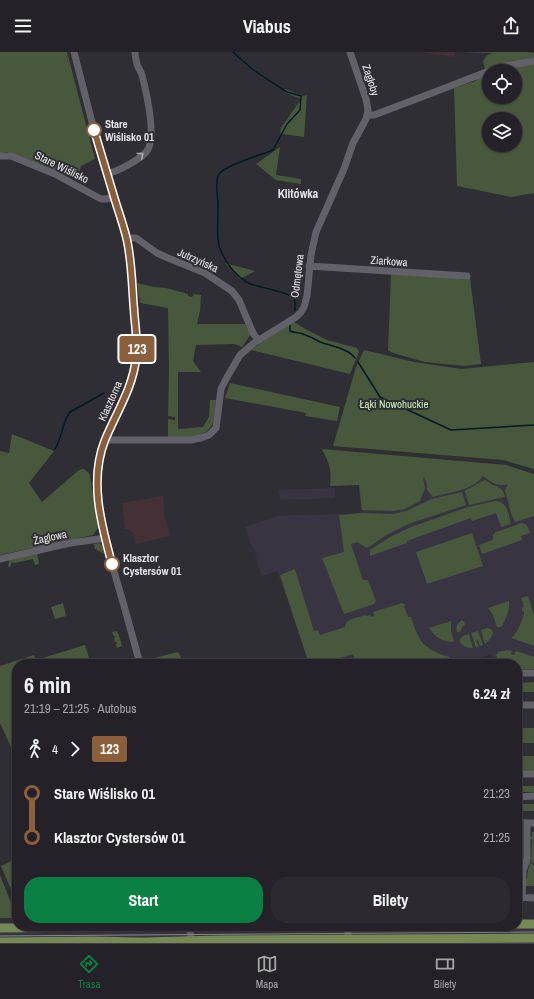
<!DOCTYPE html>
<html lang="pl">
<meta charset="utf-8">
<style>
:root{--surface:#242228;--page:#2c2a30;--text:#f1f3f6;--muted:#a3a4a8;--line:#413f45;--accent:#0b8043}
body{margin:0;font-family:"Archivo Narrow",sans-serif;background:var(--page);color:var(--text);height:100vh;display:flex;flex-direction:column;font-size:15px;white-space:nowrap}
*{box-sizing:border-box;margin:0}
p{font-size:13px;color:var(--muted)}
.icon{flex:none;width:22px;height:22px;fill:none;stroke:currentColor;stroke-width:2;stroke-linecap:round;stroke-linejoin:round}
.map{position:relative;flex:1;overflow:hidden}
.sheet{position:absolute;left:12px;top:607px;width:510px;height:272px;display:flex;flex-direction:column;background:var(--surface);border-radius:16px;box-shadow:0 1px 3px #0004,0 0 0 1px var(--line)}
.sheet>*{flex:none}
.badge{padding:0 8px;border-radius:3px;font-size:14px;line-height:26px}
.tools{position:absolute;left:482px;top:12px;display:grid;gap:8px}
.tools a{display:grid;place-items:center;width:40px;height:40px;border-radius:50%;background:var(--surface);box-shadow:0 1px 3px #0004,0 0 0 1px var(--line);font-size:20px}
.map>.badge{position:absolute;translate:-50% -50%;box-shadow:0 0 0 2px #fff}
.legs{display:flex;align-items:center;gap:6px;height:44px;padding:0 12px;font-size:13px}
.legs p{margin-inline-start:auto}
.head{display:flex;align-items:center;justify-content:space-between;height:68px;padding:0 12px}
h1{font-size:22px;font-weight:700;line-height:30px}
.primary-button{display:flex;gap:8px;margin-top:auto;padding:8px 12px}
.primary-button a{flex:1;height:46px;border-radius:16px;background:var(--accent);color:#fff;font-size:16px;font-weight:700;line-height:46px;text-align:center}
.primary-button a+a{background:var(--page);color:var(--text)}
ul{padding:0 12px;list-style:none}
li{display:flex;align-items:center;gap:14px;height:44px;font-size:15px}
li i{display:grid;place-items:center;width:6px;height:100%;margin:0 5px;background:currentColor}
li i::after{content:'';width:10px;height:10px;margin:-5px;border:3px solid;border-radius:50%;background:var(--surface)}
li p{margin-inline-start:auto}
li:first-child i{background:linear-gradient(#0000 50%,currentColor 0)}
li:last-child i{background:linear-gradient(currentColor 50%,#0000 0)}
header{display:flex;justify-content:space-between;align-items:center;height:52px;padding:0 12px;background:var(--surface);font-size:18px;font-weight:700}
.menu{display:flex;justify-content:space-around;align-items:center;height:56px;border-top:1px solid var(--line);background:var(--surface);font-size:11px;color:var(--muted)}
.menu a{display:grid;justify-items:center;gap:2px}
.menu .selected{color:var(--accent)}
.map>svg:first-child{display:block}
.industrial{fill:#443138}
.built{fill:#383441}
.green{fill:#47583c;fill-rule:evenodd}
.lines{fill:none;stroke-linecap:round;stroke-linejoin:round}
.stream{stroke:#021b27;stroke-width:1.5}
.minor{stroke:#626068;stroke-width:7}
.major{stroke:#768955;stroke-width:9}
.tram{stroke:#89888e;stroke-width:1}
.oneway{stroke:#abaab0}
.line-1-casing{stroke:#fff;stroke-width:9}
.line-1{stroke:#8b5e3c;stroke-width:6}
.stop-1-dot{fill:#fff;stroke:#8b5e3c;stroke-width:2}
.labels{text-anchor:middle;stroke-width:4;stroke-linejoin:round;paint-order:stroke}
.street-label{font-size:11px;fill:#e7e6eb;stroke:#302e35}
.stop-label{font-size:11px;font-weight:bold;fill:#e7e6eb;stroke:#302e35;text-anchor:start}
.park-label{font-size:11px;fill:#c8f0af;stroke:#302e35}
.neighbourhood-label{font-size:12px;font-weight:bold;fill:#e7e6eb;stroke:#302e35}
</style>
<header><svg class="icon" aria-label="menu" viewBox="0 0 24 24"><path d="M4 6h16M4 12h16M4 18h16"/></svg>Viabus<svg class="icon" aria-label="share" viewBox="0 0 24 24"><path d="M12 15V3M7 8l5-5 5 5M5 13v7h14v-7"/></svg></header>
<div class="map">
<svg width="534" height="891" viewBox="0 0 534 891">
<rect width="100%" height="100%" fill="#302e35"/>
<path class="industrial" d="M419,0H455V5Z
M163,444L164,463L171,484L135,492L133,481L128,477H125L122,451Z"/>
<path class="built" d="M350,400L506,413L534,422V614L517,612H499L497,605L492,606L491,602L475,608V612H309L277,519L262,524L255,505L257,504L253,495H252L245,475L276,464L361,461L359,433H353Z
M335,436V446L280,448L279,438Z
M534,876V881L529,882L0,886V880Z"/>
<path class="green" d="M0,0H67L95,107L81,114L77,128L7,100L0,101Z
M461,0H526L534,1V141L511,145L457,134L454,36L475,29L485,18L483,9L486,4L492,1ZM489,19H515V45H489ZM489,67H515V93H489Z
M285,37L303,44L307,43L304,85L282,82L280,81L281,76L301,47L284,40Z
M280,95L276,123L301,127V132L276,128L256,112Z
M225,211L255,219L240,227Z
M391,222L470,226L481,312L464,314L425,310L393,301L388,298Z
M137,231L154,235L166,236L188,242V244L192,245L194,242L201,243L200,259L197,272H245L251,282L242,295L235,292L196,293L193,309L201,320H178V377L203,375L209,365L210,348H216C215,356 215,366 212,373C204,388 181,385 168,385V367L175,368V365L168,364L169,319L168,256L140,251Z
M294,270L307,278L327,288L357,296L359,300L350,322L251,298L262,290Z
M364,298L414,310L462,317L534,310V417L503,408L430,402L333,394L356,315Z
M230,331L340,355L337,369L305,364L306,361L225,346Z
M12,382L54,399L29,431L42,450L79,418L84,417L89,421L90,424L98,476L93,483L0,503V399L9,401Z
M322,397L506,413L534,422V464L515,470L511,461L505,438L507,434V432C497,435 491,430 483,424C472,439 450,440 433,445L427,438V433L424,425L423,426L425,436L420,449L405,457L393,459L362,458L359,433L330,434C332,417 329,411 322,397Z
M485,428L493,433L497,434L503,439L505,445L469,453L465,440V438C472,436 479,430 485,428Z
M462,440L466,453L411,471L388,482L367,496L357,490L351,492L363,528H368L376,549L374,552L344,562L322,506L344,500L339,463L362,461L393,462L406,459L432,447Z
M495,449C508,450 508,461 511,472L501,475L496,461L472,469L471,466L407,489V491L370,504V498L390,485L411,475L468,455Z
M522,471L527,473L530,481L521,484L522,488L482,502L479,493L493,488V483L496,480Z
M472,481L483,514L427,532L416,500Z
M99,491L103,494L104,502L95,497L94,492Z
M37,500L39,512L35,513L33,507L15,511L12,510L10,515L8,514L10,508H13L19,504Z
M295,517L314,579L318,578L320,583L345,575C346,566 358,566 365,563L366,564L370,563L371,565L374,564L373,560L402,551L406,553L404,554L408,565H411C419,590 424,598 450,605L451,612H357L353,602L328,610L329,612H309L280,523Z
M528,544L534,564V594L512,586V585C518,579 521,571 524,562V560L522,559V556L524,555L521,546Z
M509,549C510,559 506,566 502,574L500,575H497L493,563L488,556Z
M63,551L66,564L55,567L51,555Z
M463,568V570L464,569L465,573L463,574L460,580H457C455,575 458,570 463,568Z
M451,569V579L454,589L453,590C442,590 434,584 429,576Z
M487,576C498,577 491,588 485,592L481,578Z
M117,579C119,583 121,590 122,594L117,596L116,592L117,591V590H115L114,586L115,585V584H114L112,580Z
M478,579L483,593L480,594L478,588L476,589L479,594L476,596L471,581Z
M469,582L473,596C466,597 455,590 462,585C464,583 466,583 469,582Z
M85,593L91,612H17L16,706L0,671V614L34,603L36,608Z
M508,598L512,599L511,602L514,603L516,599L534,605V617H517V612H499L496,602H498L497,600Z
M178,600L185,612H147L146,608Z
M534,630V640H517V631Z
M517,676H534V691H517Z
M517,704H534V720H517Z
M517,734H534V740H517Z
M517,752H534V759H520V767H526V770L520,769L517,759Z
M532,780H534V811L531,810L532,787H528V785H532Z
M13,808C19,820 18,835 15,847L1,814Z
M528,809L534,813V834H524V828L527,826L528,818L530,813L527,811Z
M0,823L17,866H0Z
M534,875V876L359,878V876Z
M242,876H337V878H242Z"/>
<g class="lines">
<path class="stream" d="M233,0L252,17L270,29L287,40L301,44L300,58L287,72L273,98L268,100C257,104 227,113 220,121C214,129 218,143 218,152C219,179 212,192 231,216C236,222 242,228 250,232C257,234 288,241 293,245C296,248 295,254 295,258
M290,273V279C294,281 298,280 303,282C309,284 315,287 320,290C331,294 349,297 355,306
M358,310L380,345L451,378L534,373
M55,397C62,386 62,370 70,360L104,341"/>
<path class="minor" d="M74,0L94,78L126,187C130,207 132,227 133,247C136,275 140,303 131,331C121,362 100,387 97,421C94,458 108,498 118,533C126,560 133,586 140,612
M490,19L505,14L534,9
M367,63H374L419,46L489,19
M0,104H11L55,122L101,147H106L114,145
M107,122C118,119 140,108 147,99C157,85 146,39 142,23C141,19 138,16 137,12C136,8 135,4 135,0
M126,187L132,186H136L157,201L168,206L205,221L232,239L239,248L253,281L258,288
M309,214L467,224
M105,388H191L201,386L209,383L216,376L221,337L226,327L240,303L254,291L296,265L301,260L304,255L307,244L311,203L316,180L344,117L353,91L366,67L368,58L366,47L350,0
M0,507L70,491L85,489L105,486
M517,621H534
M517,653H534
M517,722H534
M517,745L534,744
M517,845L534,846
M522,846L523,819L527,807V771H534
M189,874L192,891
M348,874V891"/>
<path class="major" d="M517,872H534
M0,876L193,874
M0,890L91,889L142,890L220,888L534,886"/>
<path class="tram" d="M0,884L534,880"/>
</g>
<defs><path id="oneway-chevron" d="M-2-3.5L2.5 0L-2 3.5" fill="none" stroke-width="1.6" stroke-linecap="round" stroke-linejoin="round"/></defs>
<use class="oneway" href="#oneway-chevron" transform="translate(141 103) rotate(-39)"/>
<g class="lines">
<defs>
<path id="line-1" d="M94,78C101,101 108,124 115,148C119,161 124,175 127,188C132,211 132,235 134,258C135,274 138,290 136,306C133,336 116,361 105,388C89,428 101,472 112,512"/>
</defs>
<use href="#line-1" class="line-1-casing"/>
<use href="#line-1" class="line-1"/>
</g>
<g class="stop-1-dot">
<circle cx="94" cy="78" r="7"/>
<circle cx="112" cy="512" r="7"/>
</g>
<g class="labels">
<g class="street-label">
<text transform="translate(371 28) rotate(72)" y="4">Zagłoby</text>
<text transform="translate(62 115) rotate(26)" y="4">Stare Wiślisko</text>
<text transform="translate(198 208) rotate(24)" y="4">Jutrzyńska</text>
<text transform="translate(389 209) rotate(4)" y="4">Ziarkowa</text>
<text transform="translate(297 224) rotate(-83)" y="4">Odmętowa</text>
<text transform="translate(110 349) rotate(-66)" y="4">Klasztorna</text>
<text transform="translate(50 485) rotate(-12)" y="4">Żaglowa</text>
</g>
<g class="stop-label">
<text x="105" y="76">Stare<tspan x="105" dy="13">Wiślisko 01</tspan></text>
<text x="123" y="510">Klasztor<tspan x="123" dy="13">Cystersów 01</tspan></text>
</g>
<g class="park-label">
<text x="394" y="356">Łąki Nowohuckie</text>
</g>
<g class="neighbourhood-label">
<text x="298" y="146">Klitówka</text>
</g>
</g>
</svg>
<div class="tools">
<a><svg class="icon" aria-label="locate" viewBox="0 0 24 24"><circle cx="12" cy="12" r="6"/><path d="M12 2v4M12 18v4M2 12h4M18 12h4"/></svg></a>
<a><svg class="icon" aria-label="layers" viewBox="0 0 24 24"><path d="M12 4l9 5-9 5-9-5zM3 14l9 5 9-5"/></svg></a>
</div>
<b class="badge" style="left:137px;top:297px;background:#8b5e3c;color:#fff">123</b>
<section class="sheet">
<div class="head"><div><h1>6 min</h1><p>21:19 – 21:25 · Autobus</p></div><b>6.24 zł</b></div>
<div class="legs"><svg class="icon" aria-label="walk" viewBox="0 0 24 24"><circle cx="13" cy="4" r="2"/><path d="M13 8l-2 6 4 7M11 14l-3 7M7 12l3-4h3l4 4"/></svg>4<svg class="icon" aria-label="forward" viewBox="0 0 24 24"><path d="M9 5l7 7-7 7"/></svg><b class="badge" style="background:#8b5e3c;color:#fff">123</b></div>
<ul>
<li><i style="color:#8b5e3c"></i><b>Stare Wiślisko 01</b><p>21:23</p></li>
<li><i style="color:#8b5e3c"></i><b>Klasztor Cystersów 01</b><p>21:25</p></li>
</ul>
<div class="primary-button"><a>Start</a><a>Bilety</a></div>
</section>
</div>
<nav class="menu">
<a class="selected"><svg class="icon" aria-label="directions" viewBox="0 0 24 24"><path d="M12 3l9 9-9 9-9-9zM9 14v-3h6M13 9l2 2-2 2"/></svg>Trasa</a>
<a><svg class="icon" aria-label="map" viewBox="0 0 24 24"><path d="M3 6l6-2 6 2 6-2v14l-6 2-6-2-6 2zM9 4v14M15 6v14"/></svg>Mapa</a>
<a><svg class="icon" aria-label="tickets" viewBox="0 0 24 24"><path d="M3 7h18v10H3zM15 7v10"/></svg>Bilety</a>
</nav>
